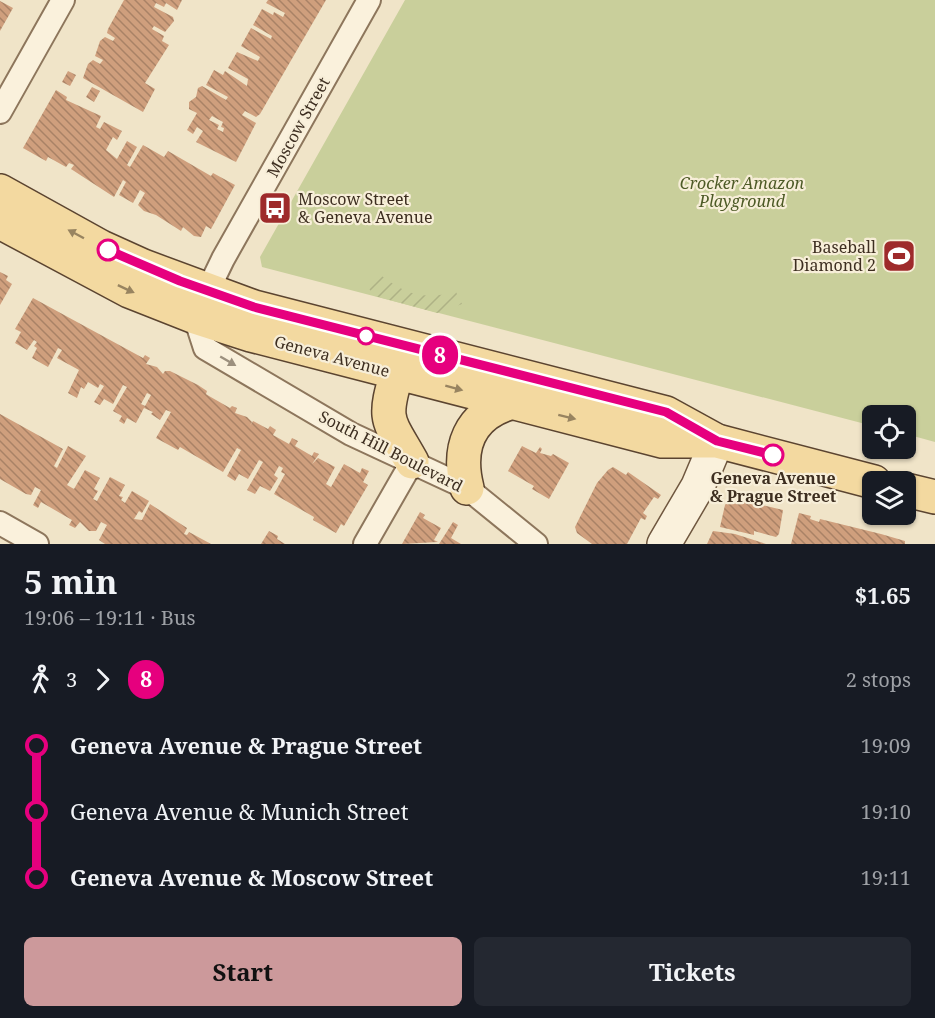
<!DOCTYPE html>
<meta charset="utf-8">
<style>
:root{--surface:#171b24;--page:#242831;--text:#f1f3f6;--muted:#9ea1a6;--accent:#cc999b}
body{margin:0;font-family:"Noto Serif",serif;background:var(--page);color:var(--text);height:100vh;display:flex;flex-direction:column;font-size:22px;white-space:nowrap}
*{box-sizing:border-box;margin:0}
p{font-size:20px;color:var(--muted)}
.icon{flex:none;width:33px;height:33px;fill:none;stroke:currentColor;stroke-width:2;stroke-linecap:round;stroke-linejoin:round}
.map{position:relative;height:544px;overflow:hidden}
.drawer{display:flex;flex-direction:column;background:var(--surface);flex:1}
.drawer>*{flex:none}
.badge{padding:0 12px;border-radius:20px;font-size:21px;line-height:39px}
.controls{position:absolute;left:862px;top:405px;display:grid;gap:12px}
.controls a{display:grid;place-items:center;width:54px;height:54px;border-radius:9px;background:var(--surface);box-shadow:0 2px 4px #0004;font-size:30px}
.map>.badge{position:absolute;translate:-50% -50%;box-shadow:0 0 0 3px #fff}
.legs{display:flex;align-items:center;gap:9px;height:66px;padding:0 24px;font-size:20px}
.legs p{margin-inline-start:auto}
.head{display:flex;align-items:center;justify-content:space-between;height:102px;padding:0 24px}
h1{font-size:33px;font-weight:700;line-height:45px}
.button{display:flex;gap:12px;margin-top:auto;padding:12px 24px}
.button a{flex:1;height:69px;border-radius:9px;background:var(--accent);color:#111;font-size:24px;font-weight:700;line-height:69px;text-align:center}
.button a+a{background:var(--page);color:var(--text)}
ul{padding:0 24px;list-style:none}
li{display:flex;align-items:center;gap:21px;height:66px;font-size:22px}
li i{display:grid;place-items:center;width:9px;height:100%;margin:0 8px;background:currentColor}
li i::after{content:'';width:15px;height:15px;margin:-8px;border:4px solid;border-radius:50%;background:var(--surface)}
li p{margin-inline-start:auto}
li:first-child i{background:linear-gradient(#0000 50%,currentColor 0)}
li:last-child i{background:linear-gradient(currentColor 50%,#0000 0)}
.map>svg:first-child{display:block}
.green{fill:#c9cf9b}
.garden{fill:url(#garden-furrows)}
.building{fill:url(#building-back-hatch);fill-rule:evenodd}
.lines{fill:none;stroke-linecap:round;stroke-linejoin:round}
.street-casing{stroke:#8d765c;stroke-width:26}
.secondary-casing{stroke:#6f573f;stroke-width:36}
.primary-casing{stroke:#5b4430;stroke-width:36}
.street{stroke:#faf1dc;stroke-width:22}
.secondary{stroke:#faf1dc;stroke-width:33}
.primary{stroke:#f3d9a0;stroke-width:33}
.oneway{fill:#988460}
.oneway2{fill:#9c907e}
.line-1-casing{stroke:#fff;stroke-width:14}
.line-1{stroke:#e6007e;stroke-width:9}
.stop-1-dot{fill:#fff;stroke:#e6007e;stroke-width:3}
.labels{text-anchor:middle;stroke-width:4.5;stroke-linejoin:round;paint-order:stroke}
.street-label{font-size:16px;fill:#3d2e20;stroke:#f7eed8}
.park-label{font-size:16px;font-style:italic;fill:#4d5a26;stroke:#f7eed8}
.poi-label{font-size:16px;fill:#3d2e20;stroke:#f7eed8;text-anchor:start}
.stop-label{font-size:16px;font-weight:bold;fill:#3d2e20;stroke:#f7eed8}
</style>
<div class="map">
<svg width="935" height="544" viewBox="0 0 935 544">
<defs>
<pattern id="garden-furrows" width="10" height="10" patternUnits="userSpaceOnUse" patternTransform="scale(1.5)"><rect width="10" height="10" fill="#c9cf9b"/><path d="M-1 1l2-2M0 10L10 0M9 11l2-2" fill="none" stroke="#aeb285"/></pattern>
<pattern id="building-back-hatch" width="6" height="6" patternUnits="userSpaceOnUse" patternTransform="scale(1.5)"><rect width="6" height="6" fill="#cf9f7d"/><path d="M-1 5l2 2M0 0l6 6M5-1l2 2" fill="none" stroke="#a98266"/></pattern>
</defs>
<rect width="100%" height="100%" fill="#f0e4c8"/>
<path class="green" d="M405,0H935V442L906,434V416H873V426L262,267L260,257Z"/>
<path class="garden" d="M378,273C406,295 421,300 456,292L462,304L437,313L375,296L365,284Z"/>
<path class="building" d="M124,0H182L177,10L166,3L164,7L156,3L154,7L173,17L174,21L165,32L154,26L152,29L164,36L162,41L169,45L145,83L155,89L143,112L83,78L88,64L93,60L100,64L103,60L95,56L100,41L105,37L113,41L115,38L107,33L108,29Z
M268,0H326L260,114L256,117L245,111L242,115L256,123L236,162L196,142L203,131L197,127L193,134L187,130L197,113L189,109V102L196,97L198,88L202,86L226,100L228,97L206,85L214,70L223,75L225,71L247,86L248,79L228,68L237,52L258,61L260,57L241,46L251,28L271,39L272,36L253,25L262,9L273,15L274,12L283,17L285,13L266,3ZM212,116L223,122L221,127L224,128L223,132L217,129L219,125L209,120Z
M0,1L13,8L0,31Z
M68,71L76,75L70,86L62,82Z
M92,87L100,91L94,102L86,97Z
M56,90L67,97L66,100L101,116L96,127L100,129L104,122L122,131L117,140L113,137L106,150L117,159L127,141L137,147L127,165L130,167L143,145L164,157L168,151L211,176L213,173L235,185L211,229L206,226L201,237L194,236L183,227L181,231L156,215L144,211L138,205L145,193L140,190L133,203L119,195L126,182L123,180L114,197L71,169L74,165L69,163L66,167L48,157L46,161L23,148Z
M0,272L8,276L6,280L12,284L0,305Z
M33,298L143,358L145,355L150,358L146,364L157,367L163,374L165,371H170L198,385L207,391L206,394L209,396L230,408L232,406L237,408L235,413L247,417L252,422L250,426L253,421L268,429L270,426L276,430L273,435L289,444L292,438L298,441L295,446L312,456L314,452L319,454L312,464L318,458L335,467L326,484L331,487L344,464L360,473L362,468L369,471L363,482L368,485L344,526L341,524L336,533L313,520L314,517L274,494L285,474L281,472L283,468L279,466L274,475L278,478L270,491L260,486L255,494L247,490L263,462L259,460L248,479L239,474L235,481L227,476L241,450L237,448L223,472L180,447L178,450L156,438L171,412L166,410L160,420L151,414L153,412L144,408L151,395L147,393L141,404L145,406L136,423L127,418L124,424L119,421L122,416L113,411L127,387L123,385L113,404L104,399L100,405L94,402L104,386L100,384L98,388L88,382L84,389L81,387L77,398L68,393L79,370L57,358L62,350L58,348L48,367L32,358L37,348L34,346L37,342L34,340L27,350L15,343L21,332L15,329Z
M0,414L63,449L54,466L57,468L68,446L86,456L67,485L74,489L85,470L100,478L94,489L98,491L93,499L97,501L110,477L125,485L119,496L123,497L121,500L125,503L132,491L149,501L142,513L139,511L134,519L142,520L150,504L187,528L184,534L187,535L189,532L211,544H105L99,540L107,525L101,522L96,531H89L80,522L75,528L69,525L72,520L41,502L38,508L33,505L41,490L35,487L31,495L26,494L0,479Z
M522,446L536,453L540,447L542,449L540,453L551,456L553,454L569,463L549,499L532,489L534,486L508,471Z
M613,467L626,475L628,472L661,495L658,499L654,497L643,513L647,516L645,520L641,518L627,544H592L577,533L575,527L597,483L608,470Z
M742,500L783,510L779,534L776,537L754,531V535L720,527L725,505L728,501L741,504Z
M420,512L425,515L423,518L441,528L434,540L438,542L402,544Z
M799,513L811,516L810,519L819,522L820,519L881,534L905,541V544H791Z
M453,522L458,525L451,538L461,544H439Z
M269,531L278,536L277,539L285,544H261Z
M713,531L735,534L766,544H707Z"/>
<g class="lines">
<defs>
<path id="street" d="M369,0L223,259L195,317L205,348L351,434L467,488L536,544
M0,112L63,0
M0,523L37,544
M365,544L412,462"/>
<path id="secondary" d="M664,544L698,486L717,441"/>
<path id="primary" d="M0,191L101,247L143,266L254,307L666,413L717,441L874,482
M0,222L129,291L195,317L251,335L662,441H715
M397,373C382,422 388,419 412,462
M467,488C457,448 469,415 510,403
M906,490L935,497"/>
</defs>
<use href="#street" class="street-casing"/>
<use href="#secondary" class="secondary-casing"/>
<use href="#primary" class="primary-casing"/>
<use href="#street" class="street"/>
<use href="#secondary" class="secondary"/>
<use href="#primary" class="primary"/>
</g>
<defs><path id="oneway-solid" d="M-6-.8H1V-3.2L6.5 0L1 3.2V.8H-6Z" transform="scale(1.5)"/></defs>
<g class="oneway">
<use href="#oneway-solid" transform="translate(76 234) rotate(-152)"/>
<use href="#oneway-solid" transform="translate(126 289) rotate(25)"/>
<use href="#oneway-solid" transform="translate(454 388) rotate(15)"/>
<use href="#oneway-solid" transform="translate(567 417) rotate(14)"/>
</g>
<use class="oneway2" href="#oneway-solid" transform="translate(228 361) rotate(30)"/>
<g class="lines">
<defs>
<path id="line-1" d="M108,250L180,281L254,307L666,412L717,441L773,455"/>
</defs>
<use href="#line-1" class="line-1-casing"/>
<use href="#line-1" class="line-1"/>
</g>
<defs>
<symbol id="bus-square" viewBox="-11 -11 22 22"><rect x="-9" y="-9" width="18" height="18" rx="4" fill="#9e2a2b" stroke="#f7eed8"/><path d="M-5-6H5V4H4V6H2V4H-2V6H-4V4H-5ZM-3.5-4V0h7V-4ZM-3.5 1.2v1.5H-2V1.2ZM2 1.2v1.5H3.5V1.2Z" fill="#fff"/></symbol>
<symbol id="stadium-square" viewBox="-11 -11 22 22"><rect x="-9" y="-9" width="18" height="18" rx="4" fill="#9e2a2b" stroke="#f7eed8"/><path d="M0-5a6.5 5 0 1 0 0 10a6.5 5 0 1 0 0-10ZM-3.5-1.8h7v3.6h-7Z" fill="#fff"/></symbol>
</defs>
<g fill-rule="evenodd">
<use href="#bus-square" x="256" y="189" width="38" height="38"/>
<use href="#stadium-square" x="880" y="237" width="38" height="38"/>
</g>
<g class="stop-1-dot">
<circle cx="108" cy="250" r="10"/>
<circle cx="366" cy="336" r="8"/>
<circle cx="773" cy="455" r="10"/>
</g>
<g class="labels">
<g class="street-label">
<text transform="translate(298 127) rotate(-61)" y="6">Moscow Street</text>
<text transform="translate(332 356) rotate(15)" y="6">Geneva Avenue</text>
<text transform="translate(391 451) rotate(27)" y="6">South Hill Boulevard</text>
</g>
<g class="park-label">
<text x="742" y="189">Crocker Amazon<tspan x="742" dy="18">Playground</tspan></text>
</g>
<g class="poi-label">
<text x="298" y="205">Moscow Street<tspan x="298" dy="18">&amp; Geneva Avenue</tspan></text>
<text x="876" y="253" text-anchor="end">Baseball<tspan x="876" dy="18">Diamond 2</tspan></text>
</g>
<g class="stop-label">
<text x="773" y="484">Geneva Avenue<tspan x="773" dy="18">&amp; Prague Street</tspan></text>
</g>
</g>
</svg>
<div class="controls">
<a><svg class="icon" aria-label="locate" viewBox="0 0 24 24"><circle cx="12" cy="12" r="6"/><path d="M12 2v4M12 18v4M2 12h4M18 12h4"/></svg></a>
<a><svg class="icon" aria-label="layers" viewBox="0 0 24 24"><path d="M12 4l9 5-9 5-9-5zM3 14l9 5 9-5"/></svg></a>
</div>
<b class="badge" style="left:440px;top:355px;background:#e6007e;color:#fff">8</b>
</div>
<section class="drawer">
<div class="head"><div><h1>5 min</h1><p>19:06 – 19:11 · Bus</p></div><b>$1.65</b></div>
<div class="legs"><svg class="icon" aria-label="walk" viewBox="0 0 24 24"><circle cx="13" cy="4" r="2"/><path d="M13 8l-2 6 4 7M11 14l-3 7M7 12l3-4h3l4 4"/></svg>3<svg class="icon" aria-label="forward" viewBox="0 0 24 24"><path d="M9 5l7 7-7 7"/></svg><b class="badge" style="background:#e6007e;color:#fff">8</b><p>2 stops</p></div>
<ul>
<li><i style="color:#e6007e"></i><b>Geneva Avenue &amp; Prague Street</b><p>19:09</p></li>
<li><i style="color:#e6007e"></i><span>Geneva Avenue &amp; Munich Street</span><p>19:10</p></li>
<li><i style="color:#e6007e"></i><b>Geneva Avenue &amp; Moscow Street</b><p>19:11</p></li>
</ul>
<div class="button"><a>Start</a><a>Tickets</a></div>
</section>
